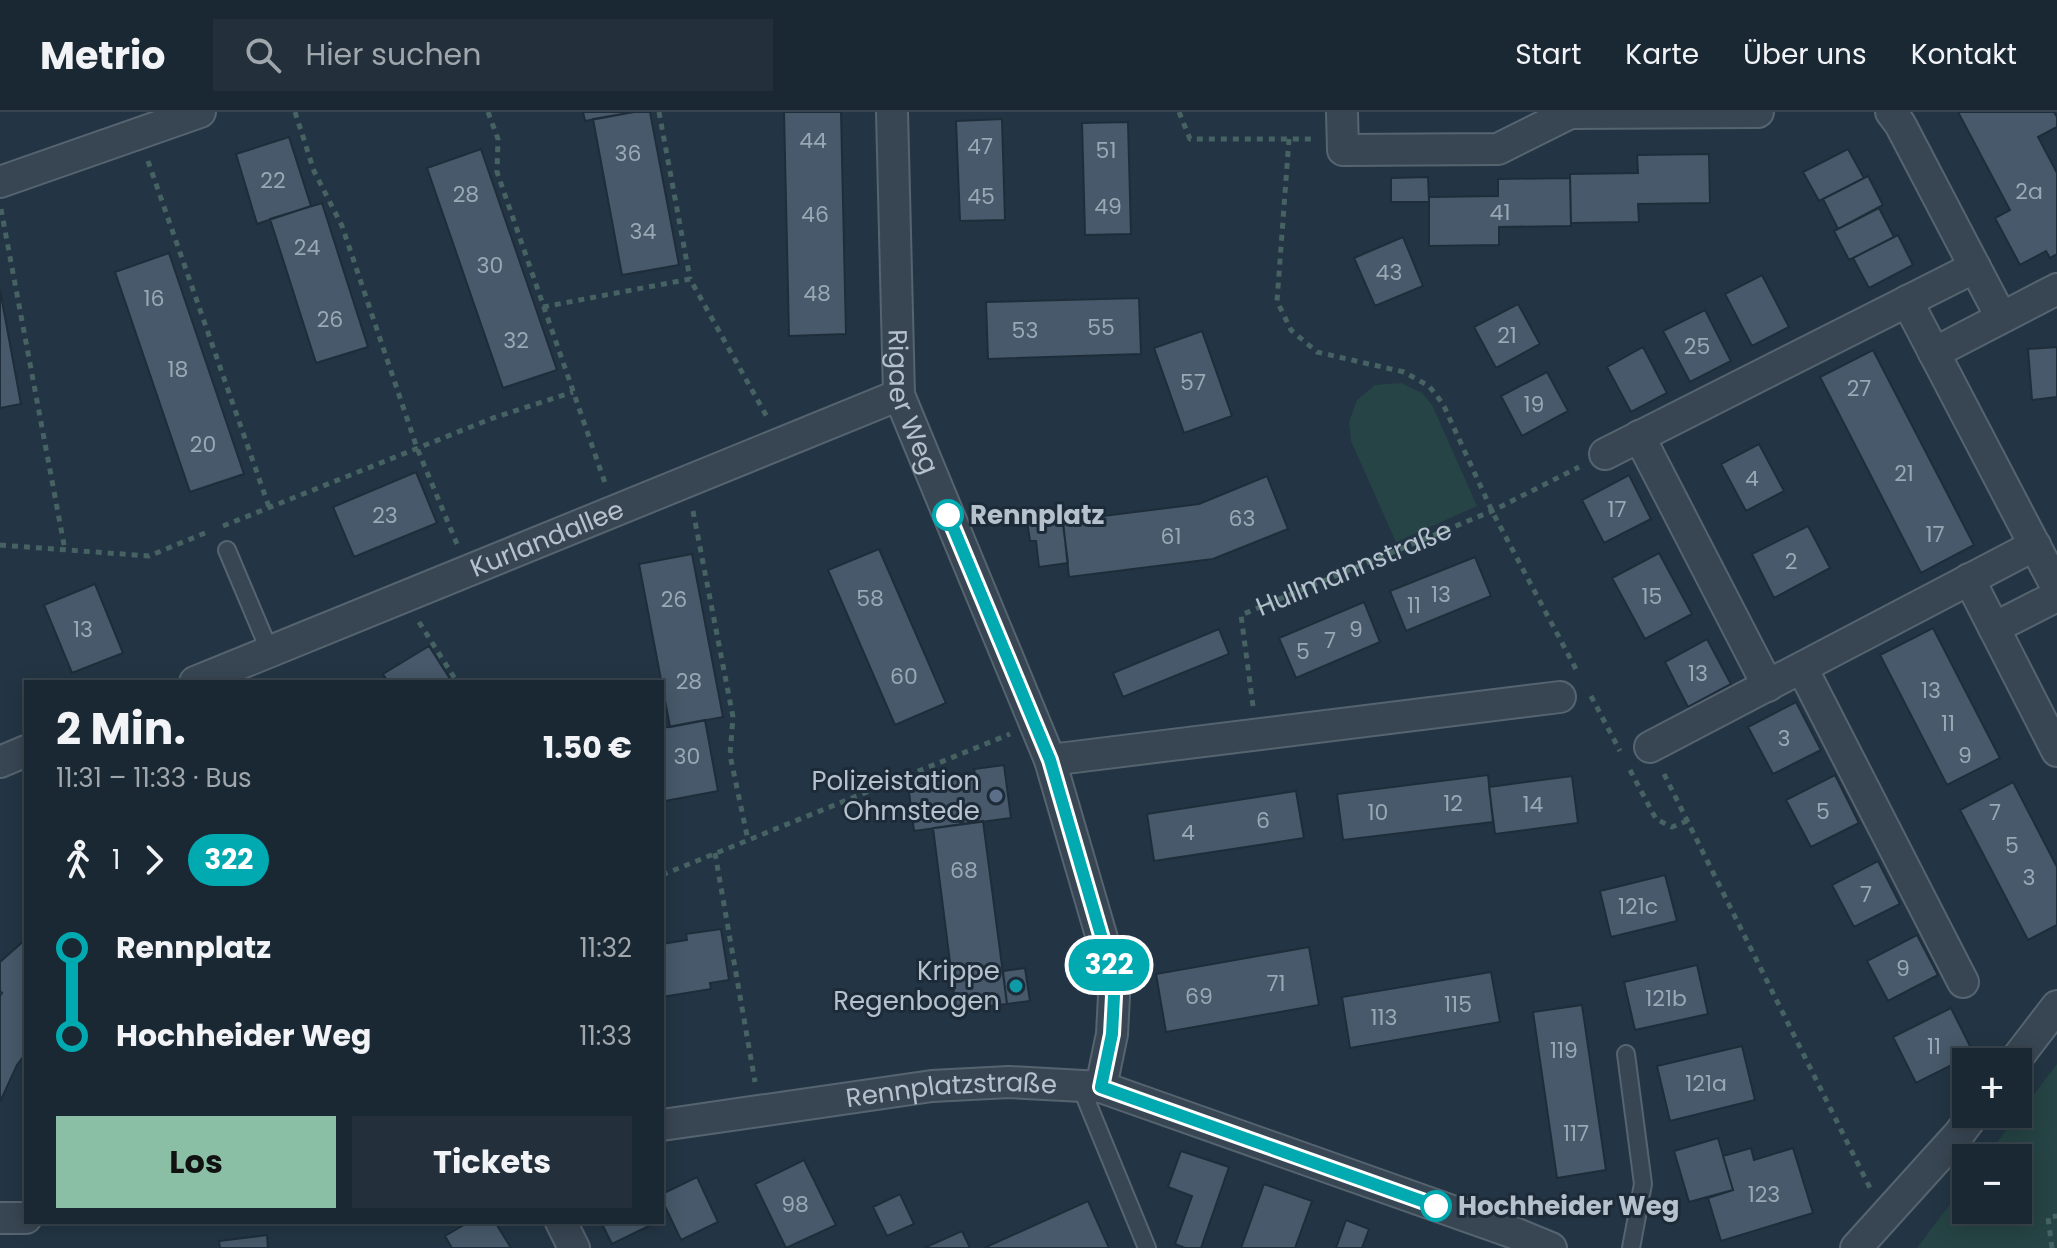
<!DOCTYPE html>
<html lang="de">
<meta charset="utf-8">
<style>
:root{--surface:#1a2833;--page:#23303b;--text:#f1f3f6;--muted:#9fa6ac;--line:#38444e;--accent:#8abfa5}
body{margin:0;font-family:Poppins,sans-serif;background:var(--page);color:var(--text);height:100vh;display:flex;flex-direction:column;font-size:30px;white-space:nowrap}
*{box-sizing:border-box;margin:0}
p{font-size:26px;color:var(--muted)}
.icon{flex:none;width:44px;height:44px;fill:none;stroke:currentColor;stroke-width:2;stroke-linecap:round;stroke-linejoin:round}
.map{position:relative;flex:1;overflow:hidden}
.drawer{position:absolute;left:24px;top:568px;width:640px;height:544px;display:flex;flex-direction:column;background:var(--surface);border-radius:0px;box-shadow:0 4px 20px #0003,0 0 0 2px var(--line)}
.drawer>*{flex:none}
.badge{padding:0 16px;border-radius:26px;font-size:28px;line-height:52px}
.tools{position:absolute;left:1952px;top:936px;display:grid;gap:16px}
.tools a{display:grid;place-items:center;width:80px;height:80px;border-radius:0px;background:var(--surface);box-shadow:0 4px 20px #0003,0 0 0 2px var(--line);font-size:40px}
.map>.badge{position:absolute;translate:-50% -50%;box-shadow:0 0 0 4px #fff}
.legs{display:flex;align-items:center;gap:12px;height:88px;padding:0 32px;font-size:26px}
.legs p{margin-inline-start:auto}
.overview{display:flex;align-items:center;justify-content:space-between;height:136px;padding:0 32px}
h1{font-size:44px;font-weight:700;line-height:60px}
.button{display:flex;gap:16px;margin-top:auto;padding:16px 32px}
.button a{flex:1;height:92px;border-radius:0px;background:var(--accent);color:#111;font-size:32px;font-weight:700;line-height:92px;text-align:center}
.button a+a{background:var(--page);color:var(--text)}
ul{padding:0 32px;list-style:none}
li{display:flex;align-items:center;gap:28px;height:88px;font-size:30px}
li i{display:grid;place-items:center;width:12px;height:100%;margin:0 10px;background:currentColor}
li i::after{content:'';width:20px;height:20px;margin:-10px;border:6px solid;border-radius:50%;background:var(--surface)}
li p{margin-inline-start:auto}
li:first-child i{background:linear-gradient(#0000 50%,currentColor 0)}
li:last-child i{background:linear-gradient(currentColor 50%,#0000 0)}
header{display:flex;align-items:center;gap:48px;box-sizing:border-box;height:112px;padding:0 40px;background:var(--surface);border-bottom:2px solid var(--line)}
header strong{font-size:38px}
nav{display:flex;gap:44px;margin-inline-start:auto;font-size:28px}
.search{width:560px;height:72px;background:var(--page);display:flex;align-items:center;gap:20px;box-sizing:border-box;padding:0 28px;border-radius:0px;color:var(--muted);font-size:30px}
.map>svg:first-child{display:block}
.green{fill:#264445}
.building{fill:#47596a;stroke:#1f2d3a;stroke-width:2}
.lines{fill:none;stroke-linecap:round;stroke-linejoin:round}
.service-casing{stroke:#566470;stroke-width:20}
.minor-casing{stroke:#566470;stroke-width:34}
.path{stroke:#466262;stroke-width:5;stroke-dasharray:6 6;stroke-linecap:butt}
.service{stroke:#384653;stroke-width:16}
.minor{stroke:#384653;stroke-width:30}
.line-1-casing{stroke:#fff;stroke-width:18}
.line-1{stroke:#00aab0;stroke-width:12}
.stop-1-dot{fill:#fff;stroke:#00aab0;stroke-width:4}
.service-dot{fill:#5c6f8a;stroke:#1d2b38;stroke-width:3}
.culture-dot{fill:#0f9aa8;stroke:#1d2b38;stroke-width:3}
.labels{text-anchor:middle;stroke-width:6;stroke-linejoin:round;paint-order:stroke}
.number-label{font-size:22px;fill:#9aa7b4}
.street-label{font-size:26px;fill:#b5c1cd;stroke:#1d2b38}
.stop-label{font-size:26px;font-weight:bold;fill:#b5c1cd;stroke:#1d2b38;text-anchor:start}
.poi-label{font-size:26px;fill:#b5c1cd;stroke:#1d2b38;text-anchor:end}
</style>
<header>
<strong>Metrio</strong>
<div class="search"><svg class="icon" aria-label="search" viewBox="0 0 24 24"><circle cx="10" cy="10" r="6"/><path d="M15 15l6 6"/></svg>Hier suchen</div>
<nav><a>Start</a><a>Karte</a><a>Über uns</a><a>Kontakt</a></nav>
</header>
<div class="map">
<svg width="2057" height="1136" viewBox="0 0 2057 1136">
<rect width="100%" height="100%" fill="#233544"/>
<path class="green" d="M1401,271L1422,281L1432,293L1477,394L1396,430L1351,329L1349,310L1357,288L1375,273Z
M2057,952V1136H1917L1966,1071V1098H2018V1046H1985Z"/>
<path class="building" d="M583,0H634L585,9Z
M634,0H650L679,153L622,163L593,7Z
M784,0H841L846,222L789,224Z
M1958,0H2054L2057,5V15L2038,25L2057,61V142L2050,146L2046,139L2020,153L1995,106L2010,98Z
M1002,7L1005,108L960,109L956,9Z
M1128,10L1131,122L1085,123L1082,11Z
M289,25L311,94L257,112L236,42Z
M481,37L557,258L503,276L427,56Z
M1848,37L1864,66L1819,89L1803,60Z
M1709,42L1710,91L1638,92L1639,110L1571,111L1570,62L1638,61L1637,43Z
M1868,64L1883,93L1838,117L1823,87Z
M1428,65L1429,90H1391V66Z
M1570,66L1571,114L1499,115V133L1429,134V85L1498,84V67Z
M322,91L368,235L316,251L270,107Z
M1879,96L1894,125L1849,148L1834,119Z
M1898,123L1913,153L1869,176L1853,146Z
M1403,125L1423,174L1375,194L1354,146Z
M169,141L244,362L190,380L115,160Z
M1762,163L1789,215L1752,234L1725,182Z
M0,178L21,292L0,296Z
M1139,186L1141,242L988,247L986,190Z
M1518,192L1540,232L1496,256L1474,215Z
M1705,198L1731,249L1690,270L1663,219Z
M1202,219L1232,304L1184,321L1154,236Z
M1643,235L1667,281L1631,300L1607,255Z
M2057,235V285L2032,288L2028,237Z
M1873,238L1974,433L1921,461L1820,265Z
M1547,260L1568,299L1522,324L1501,284Z
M1759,332L1784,379L1746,399L1721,352Z
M416,360L437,411L354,445L333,395Z
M1629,363L1651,407L1604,431L1582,388Z
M1267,364L1288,417L1213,447L1069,465L1063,409L1199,392Z
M1062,405L1068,451L1039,455L1036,429H1030L1027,409Z
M1808,414L1830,456L1774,486L1752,442Z
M879,437L946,591L895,613L828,458Z
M1659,441L1692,502L1645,527L1612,466Z
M692,442L723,605L670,615L639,452Z
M1475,445L1491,484L1406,519L1390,479Z
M95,472L123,541L72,561L44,493Z
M1364,490L1380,530L1296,566L1279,526Z
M1933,516L2000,646L1947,673L1880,543Z
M1219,517L1229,542L1123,585L1113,561Z
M1707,527L1731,572L1688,595L1665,550Z
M429,534L452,570H388L383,562Z
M1796,590L1821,638L1773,662L1748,615Z
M705,608L718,679L665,689L662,672V616Z
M1004,653L1011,706L914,719L908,673L975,663L974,657Z
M1488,663L1493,710L1343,728L1337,682Z
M1835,663L1859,711L1811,735L1786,688Z
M1572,664L1578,711L1495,722L1489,675Z
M2013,670L2057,755V813L2028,828L1960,698Z
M1296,679L1304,726L1154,749L1147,702Z
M983,709L1007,892L956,898L933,716Z
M1878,749L1900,792L1854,815L1832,773Z
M1665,763L1677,809L1611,825L1600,779Z
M721,817L729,868L710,871L711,877L662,885V832L687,828L686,822Z
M1917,823L1938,863L1888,889L1867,849Z
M26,827V941L17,953L0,990V884L2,881L0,879V850Z
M1309,835L1319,893L1166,920L1156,862Z
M1697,853L1708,902L1635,918L1624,870Z
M1025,856L1030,889L1007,892L1003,859Z
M1491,860L1500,910L1350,936L1342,885Z
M1582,893L1606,1058L1557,1066L1533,900Z
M1951,896L1974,942L1916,971L1893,925Z
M1742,934L1755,988L1670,1009L1657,954Z
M1718,1026L1733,1078L1689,1090L1674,1039Z
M1751,1036L1754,1048L1793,1036L1813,1101L1721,1129L1708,1086L1733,1078L1723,1044Z
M1181,1039L1229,1055L1201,1136H1185L1175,1132L1192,1084L1168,1075Z
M804,1048L836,1113L786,1136L755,1072Z
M697,1065L718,1110L681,1128L662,1088V1082Z
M1264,1072L1312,1089L1295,1136H1241Z
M900,1082L914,1112L887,1124L873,1095Z
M1088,1089L1109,1136H984Z
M1346,1108L1369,1117L1362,1136H1336Z
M469,1110H495L511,1136H452L445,1124Z
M601,1110H652L653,1112L612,1132Z
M962,1119L970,1136H924Z
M267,1123L268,1136H220L219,1129Z"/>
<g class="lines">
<defs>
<path id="service" d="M227,438L270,540
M1626,942L1643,1072L1631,1136
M1080,973L1147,1136"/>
<g id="minor">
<path id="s2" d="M892,0L899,283L1050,648L1108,847L1114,884L1112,922L1101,975"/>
<path d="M1342,0L1343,38L1498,37L1570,1L1758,0"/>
<path d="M1891,0L1900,12L2001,205"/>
<path d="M0,70L200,0"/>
<path d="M1907,189L2057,476"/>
<path d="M1934,241L2057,177"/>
<path d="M1639,324L1768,574"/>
<path d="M1605,342L1975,155"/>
<path d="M1969,467L2057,639"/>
<path d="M1994,516L2057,484"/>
<path d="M1802,556L1963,870"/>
<path id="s3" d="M195,570L899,283"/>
<path d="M1650,635L2035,433"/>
<path d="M1050,648L1560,585"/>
<path d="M0,650L26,639"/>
<path d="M2014,950L2057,894"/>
<path id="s4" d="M662,1013L932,974L1009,970L1101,975L1517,1122L1551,1136"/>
<path d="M0,1106H26"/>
<path d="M561,1110L574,1136"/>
<path d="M1856,1136L1959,1022L1974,1002"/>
</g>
</defs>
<use href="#service" class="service-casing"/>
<use href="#minor" class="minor-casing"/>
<g class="path">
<path d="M295,0L314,59L342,114L417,336L457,432"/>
<path d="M488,0L498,27L497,60L605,371"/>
<path d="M659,0L690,167"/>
<path d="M1179,0L1190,27H1312"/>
<path d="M1289,27L1277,189L1291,218L1317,240L1404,260L1429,274L1443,292L1492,399L1578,561"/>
<path d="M148,49L269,395"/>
<path d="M1,97L65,438"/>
<path d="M543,195L690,167L767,305"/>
<path d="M693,399L733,605L730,643L748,728"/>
<path d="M223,414L493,306L573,280"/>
<path d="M0,433L149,444L210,419"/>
<path d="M419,510L457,570"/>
<path d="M1591,584L1620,639"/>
<path id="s1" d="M1253,594L1241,503L1492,399L1579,355"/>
<path d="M1630,658L1656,707L1672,715L1687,709"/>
<path d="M1664,662L1870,1076"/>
<path d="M715,741L755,970"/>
<path d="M662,763L1010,622"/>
<path d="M2052,1136L2048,1105L2057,1104"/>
</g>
<use href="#service" class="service"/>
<use href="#minor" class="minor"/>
</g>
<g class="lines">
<defs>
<path id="line-1" d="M948,403L1050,648L1108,847L1114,884L1112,922L1101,975L1436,1094"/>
</defs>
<use href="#line-1" class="line-1-casing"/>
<use href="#line-1" class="line-1"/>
</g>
<g class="stop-1-dot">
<circle cx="948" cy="403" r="14"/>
<circle cx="1436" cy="1094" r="14"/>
</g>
<circle class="service-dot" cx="996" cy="684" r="8"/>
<circle class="culture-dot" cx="1016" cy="874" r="8"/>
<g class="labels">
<g class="number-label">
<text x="813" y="36">44</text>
<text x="980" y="42">47</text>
<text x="1106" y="46">51</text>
<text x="628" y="49">36</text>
<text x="273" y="76">22</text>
<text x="2029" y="87">2a</text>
<text x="466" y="90">28</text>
<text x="981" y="92">45</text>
<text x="1108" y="102">49</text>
<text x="1500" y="108">41</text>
<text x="815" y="110">46</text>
<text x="643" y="127">34</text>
<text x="307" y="143">24</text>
<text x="490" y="161">30</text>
<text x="1389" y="168">43</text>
<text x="817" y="189">48</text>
<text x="154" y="194">16</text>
<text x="330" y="215">26</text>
<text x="1101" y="223">55</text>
<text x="1025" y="226">53</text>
<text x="1507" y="231">21</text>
<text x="516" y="236">32</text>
<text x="1697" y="242">25</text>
<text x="178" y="265">18</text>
<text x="1193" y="278">57</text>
<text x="1859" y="284">27</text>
<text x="1534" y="300">19</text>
<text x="203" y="340">20</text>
<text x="1904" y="369">21</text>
<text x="1752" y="374">4</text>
<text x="1617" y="405">17</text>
<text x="385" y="411">23</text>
<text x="1242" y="414">63</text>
<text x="1935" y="430">17</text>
<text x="1171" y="432">61</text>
<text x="1791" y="457">2</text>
<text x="1441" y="490">13</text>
<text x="1652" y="492">15</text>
<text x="870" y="494">58</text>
<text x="674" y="495">26</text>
<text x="1414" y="501">11</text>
<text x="83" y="525">13</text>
<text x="1356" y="525">9</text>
<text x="1330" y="536">7</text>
<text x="1303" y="547">5</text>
<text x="1698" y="569">13</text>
<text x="904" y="572">60</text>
<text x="689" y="577">28</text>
<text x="1931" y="586">13</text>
<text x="1948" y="619">11</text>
<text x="1784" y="634">3</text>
<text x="1965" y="651">9</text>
<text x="687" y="652">30</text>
<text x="1453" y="699">12</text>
<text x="1533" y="700">14</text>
<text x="1823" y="707">5</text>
<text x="1378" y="708">10</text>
<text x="1995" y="708">7</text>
<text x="1263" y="716">6</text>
<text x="1188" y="728">4</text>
<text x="2012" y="741">5</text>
<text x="964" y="766">68</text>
<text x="2029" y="773">3</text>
<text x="1866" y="790">7</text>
<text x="1638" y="802">121c</text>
<text x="1903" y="864">9</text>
<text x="1276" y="879">71</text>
<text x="1199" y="892">69</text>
<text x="1666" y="894">121b</text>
<text x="1458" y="900">115</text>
<text x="1384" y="913">113</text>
<text x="1934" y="942">11</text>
<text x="1564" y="946">119</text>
<text x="1706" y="979">121a</text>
<text x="1576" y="1029">117</text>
<text x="1764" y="1090">123</text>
<text x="795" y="1100">98</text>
</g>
<g class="street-label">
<text dy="9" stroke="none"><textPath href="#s2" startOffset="292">Rigaer Weg</textPath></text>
<text dy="9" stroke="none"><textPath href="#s3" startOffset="380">Kurlandallee</textPath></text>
<text dy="9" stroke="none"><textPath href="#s1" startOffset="214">Hullmannstraße</textPath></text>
<text dy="9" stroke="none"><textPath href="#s4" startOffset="292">Rennplatzstraße</textPath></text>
</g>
<g class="stop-label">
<text x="970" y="412">Rennplatz</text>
<text x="1458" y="1103">Hochheider Weg</text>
</g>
<g class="poi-label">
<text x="980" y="678">Polizeistation<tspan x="980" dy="30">Ohmstede</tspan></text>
<text x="1000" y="868">Krippe<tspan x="1000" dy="30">Regenbogen</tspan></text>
</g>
</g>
</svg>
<div class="tools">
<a>+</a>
<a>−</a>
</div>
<b class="badge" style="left:1109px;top:853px;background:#00aab0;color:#fff">322</b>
<section class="drawer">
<div class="overview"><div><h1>2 Min.</h1><p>11:31 – 11:33 · Bus</p></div><b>1.50 €</b></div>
<div class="legs"><svg class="icon" aria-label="walk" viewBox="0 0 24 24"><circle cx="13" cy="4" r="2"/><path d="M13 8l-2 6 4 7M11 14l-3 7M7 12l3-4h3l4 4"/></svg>1<svg class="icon" aria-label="forward" viewBox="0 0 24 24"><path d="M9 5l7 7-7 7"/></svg><b class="badge" style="background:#00aab0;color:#fff">322</b></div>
<ul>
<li><i style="color:#00aab0"></i><b>Rennplatz</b><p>11:32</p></li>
<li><i style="color:#00aab0"></i><b>Hochheider Weg</b><p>11:33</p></li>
</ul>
<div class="button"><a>Los</a><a>Tickets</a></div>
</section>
</div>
